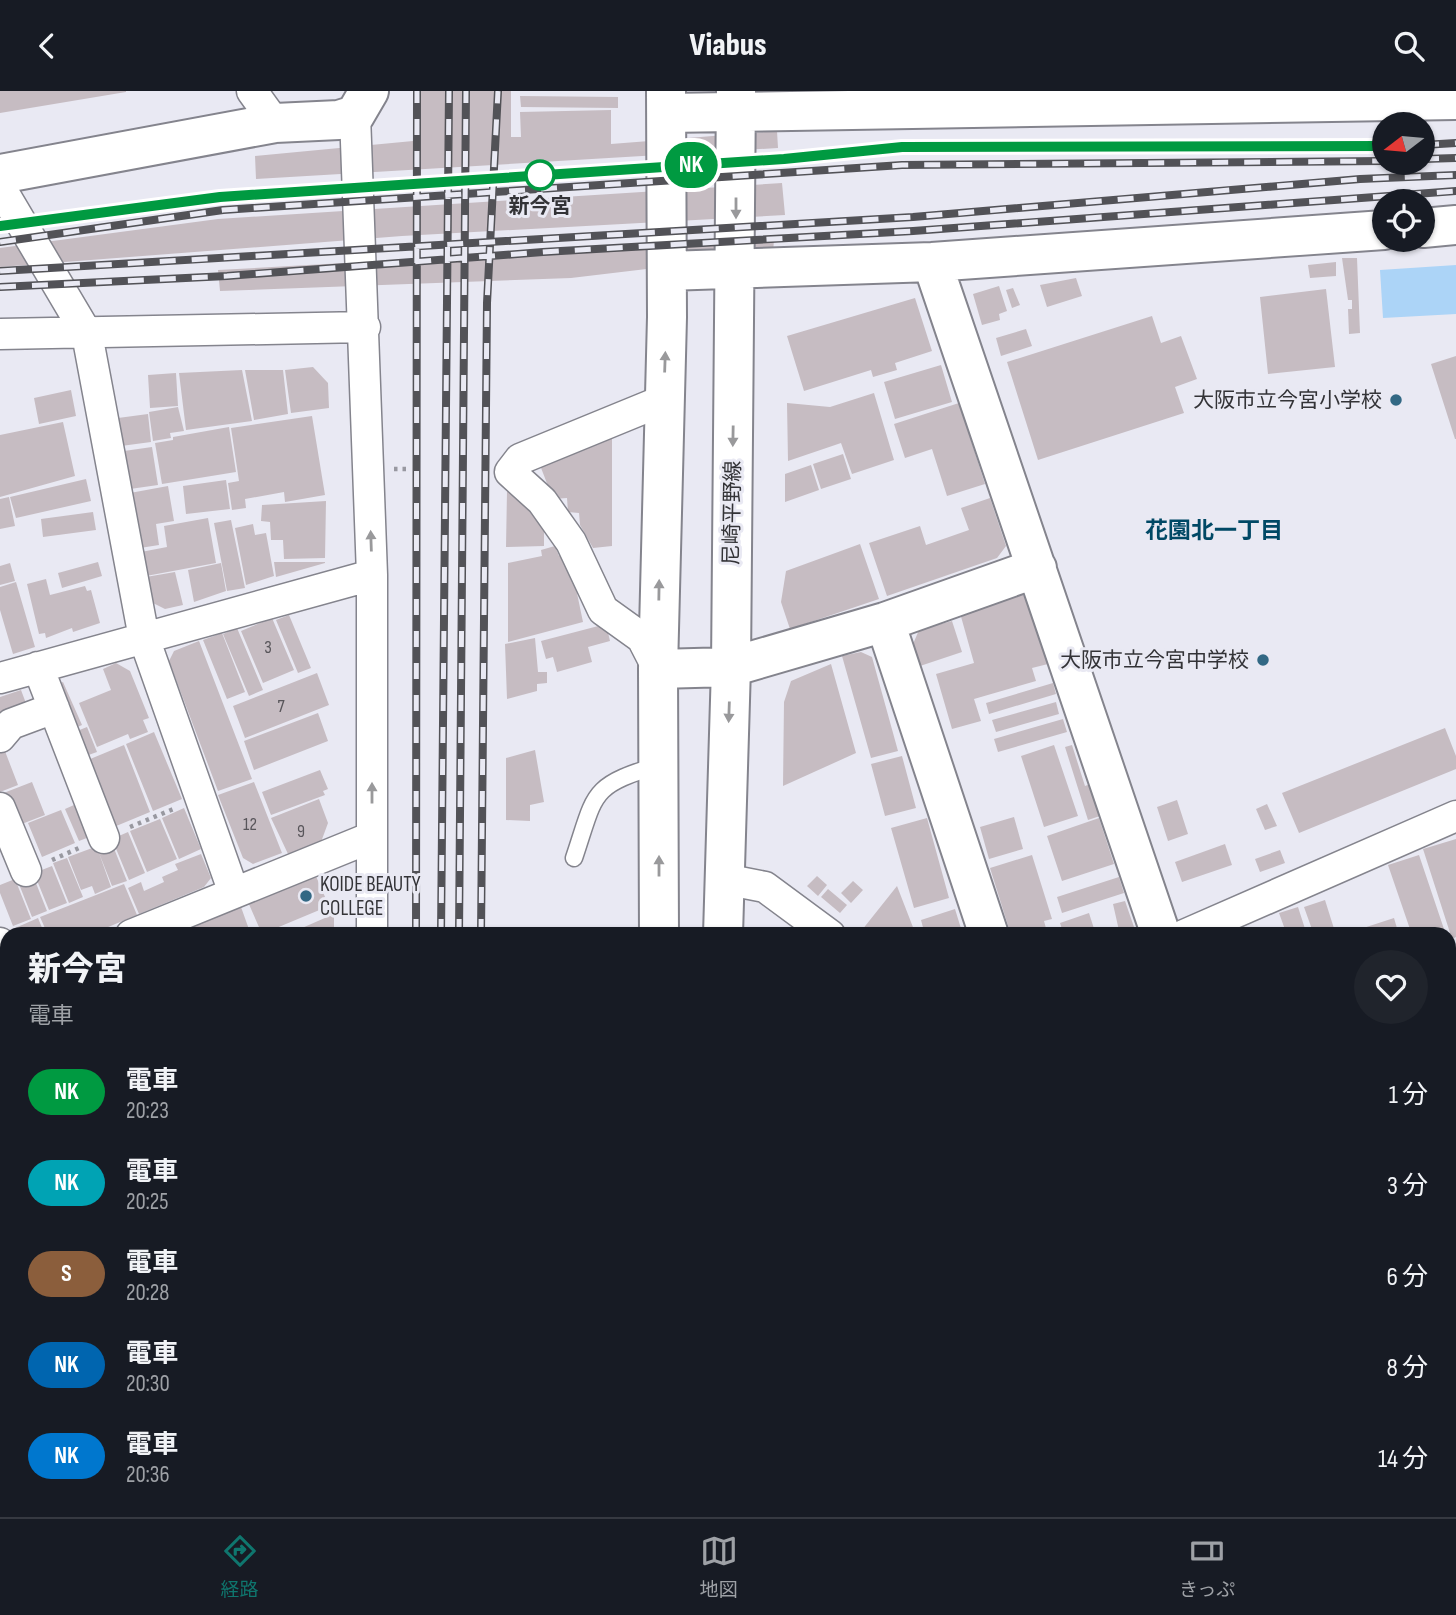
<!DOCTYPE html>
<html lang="ja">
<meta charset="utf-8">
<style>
:root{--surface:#171b24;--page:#20242c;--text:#f1f3f6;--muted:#9ea1a6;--line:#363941;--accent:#0f766e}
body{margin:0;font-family:"Sofia Sans Condensed","Noto Sans JP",sans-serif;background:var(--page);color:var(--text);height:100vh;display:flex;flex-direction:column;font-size:26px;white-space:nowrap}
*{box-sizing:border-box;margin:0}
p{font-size:23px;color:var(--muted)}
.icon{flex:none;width:38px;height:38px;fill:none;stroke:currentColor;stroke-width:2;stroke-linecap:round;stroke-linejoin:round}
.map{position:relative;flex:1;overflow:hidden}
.panel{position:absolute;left:0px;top:836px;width:1456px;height:590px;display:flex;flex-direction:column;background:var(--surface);border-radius:21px 21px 0 0;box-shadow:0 2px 5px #0004}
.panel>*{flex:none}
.badge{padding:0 14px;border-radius:23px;font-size:24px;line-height:46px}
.needle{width:46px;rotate:254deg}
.tools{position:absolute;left:1372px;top:21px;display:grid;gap:14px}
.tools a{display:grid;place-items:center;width:63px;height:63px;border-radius:50%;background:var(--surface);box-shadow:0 2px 5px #0004;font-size:35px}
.map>.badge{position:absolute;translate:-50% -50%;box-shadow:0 0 0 4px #fff}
.round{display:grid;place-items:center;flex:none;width:74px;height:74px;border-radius:37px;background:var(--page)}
.headline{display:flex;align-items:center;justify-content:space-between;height:119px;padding:0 28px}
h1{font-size:33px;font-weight:800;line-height:52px}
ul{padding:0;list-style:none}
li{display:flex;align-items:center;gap:21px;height:91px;padding:0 28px}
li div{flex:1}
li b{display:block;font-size:26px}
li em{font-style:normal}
li .badge{min-width:77px;font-weight:700;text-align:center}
header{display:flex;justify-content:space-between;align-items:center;height:91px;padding:0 28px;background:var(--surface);font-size:32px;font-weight:800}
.dock{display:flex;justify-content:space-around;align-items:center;height:98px;border-top:2px solid var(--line);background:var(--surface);font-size:19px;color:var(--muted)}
.dock a{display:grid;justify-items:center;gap:4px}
.dock .selected{color:var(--accent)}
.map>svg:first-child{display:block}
.green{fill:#9ce7c3}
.water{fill:#acd4f7}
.building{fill:#c6bcc2}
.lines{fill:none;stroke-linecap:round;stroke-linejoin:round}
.lane-casing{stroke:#84848d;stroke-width:19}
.street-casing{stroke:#84848d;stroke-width:33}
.secondary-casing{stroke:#84848d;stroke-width:42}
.highway-casing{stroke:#84848d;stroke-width:42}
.path{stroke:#9898a0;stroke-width:4.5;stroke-dasharray:3.5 5;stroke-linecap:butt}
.lane{stroke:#fff;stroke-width:16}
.street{stroke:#fff;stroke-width:30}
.secondary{stroke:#fff;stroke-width:38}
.highway{stroke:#fff;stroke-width:38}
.rail-casing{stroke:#525257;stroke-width:8}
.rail{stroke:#e9e9f3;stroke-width:5;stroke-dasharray:16;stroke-linecap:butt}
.oneway{fill:#99999b}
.line-casing{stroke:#fff;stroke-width:16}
.line{stroke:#009a41;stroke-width:10}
.stop-dot{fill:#fff;stroke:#009a41;stroke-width:3.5}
.poi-dot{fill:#326884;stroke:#e9e9f3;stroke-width:2.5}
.labels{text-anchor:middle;stroke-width:6;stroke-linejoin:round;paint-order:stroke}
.number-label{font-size:18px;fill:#58555a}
.stop-label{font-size:21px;font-weight:bold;fill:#333337;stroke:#e9e9f3}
.poi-label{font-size:21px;fill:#333337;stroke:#e9e9f3;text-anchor:end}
.street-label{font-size:21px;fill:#333337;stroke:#e9e9f3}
.neighbourhood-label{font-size:23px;font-weight:bold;fill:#004865;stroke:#e9e9f3}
</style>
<header><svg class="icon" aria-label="back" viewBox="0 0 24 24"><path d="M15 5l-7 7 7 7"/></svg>Viabus<svg class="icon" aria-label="search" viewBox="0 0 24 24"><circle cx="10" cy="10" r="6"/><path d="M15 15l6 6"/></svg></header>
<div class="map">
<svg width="1456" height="1426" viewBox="0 0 1456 1426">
<rect width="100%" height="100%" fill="#e9e9f3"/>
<path class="green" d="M1309,1419H1399L1401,1426H1296L1298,1422Z"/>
<path class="water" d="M1456,174V223L1383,227L1380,179Z"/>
<path class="building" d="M0,0H126V1L0,22Z
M413,0H511V46H521L520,21L611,19V53L777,40L778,57L256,88L255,65L413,50Z
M520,5L618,6V17L521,16Z
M782,92L785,124L402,145L0,176V157L218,128Z
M774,148L773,163L571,187L220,200L218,179Z
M1342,167H1357L1360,242L1349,243L1348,218H1352V209H1348Z
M1336,171V185L1310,187L1308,174Z
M1076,187L1082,205L1047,216L1040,194Z
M999,195L1007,220L999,223L1000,229L982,234L973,203Z
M1013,197L1020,214L1012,217L1006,199Z
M1326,198L1335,276L1268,283L1260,206Z
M915,207L932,260L895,272L897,279L873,286L871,279L804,300L787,245Z
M1152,225L1161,252L1181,245L1197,288L1175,296L1184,322L1038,369L1007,271Z
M1026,238L1032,255L1001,265L996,247Z
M1456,265V348H1455L1431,273Z
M941,274L952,311L895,328L884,291Z
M313,276L328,292L329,317L291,322L285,279Z
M242,279L252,330L186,339L179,282Z
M245,279H283L288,323L254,329Z
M176,282L178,315L150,317L148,284Z
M71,299L76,325L39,333L34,307Z
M874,302L894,369L852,383L841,352L788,370L787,312L830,316Z
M959,312L985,393L947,405L932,358L905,367L894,333Z
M178,316L184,340L170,342L171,347L153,350L149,321Z
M148,323L151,351L121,355L118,327Z
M312,325L325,404L285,411L284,401L245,408L246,417L232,419L228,392L239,390L231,337Z
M63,331L75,385L0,406V344Z
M229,336L236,381L162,393L155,352L173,349V346Z
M612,342V455L593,457L580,434L579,422L568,421L567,407L553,408L538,369Z
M152,356L158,394L130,398L124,360Z
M843,363L851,388L821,398L813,373Z
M811,374L819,399L785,411V383Z
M86,388L91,410L16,427L10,406Z
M226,389L230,418L186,423L183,395Z
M168,395L174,430L156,433L159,454L140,457L130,402Z
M507,400L544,431V455L506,456Z
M9,406L15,435L0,438V408Z
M990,407L1006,455L997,467L887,505L869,452L920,435L926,454L969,439L961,417Z
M326,410L325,467L284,468L283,449H271L270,431L261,430L262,414Z
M93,421L96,439L43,446L41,428Z
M208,427L216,472L146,485L141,461L167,456L164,435Z
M231,429L245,497L227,500L214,432Z
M253,433L255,444L266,442L274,485L246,494L235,437Z
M860,453L879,508L790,538L781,511L786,480Z
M555,455L559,465L569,464L583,531L508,551V472L542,465L541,459Z
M98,471L102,485L62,497L58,482Z
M274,471H325V472L276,486Z
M10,472L15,490L0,494V475Z
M221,472L226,500L194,511L188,479Z
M175,481L183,514L165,518L151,511L146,486Z
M46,488L50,504L85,495L87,500L91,499L100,532L73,541L72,537L46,547L45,542L39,543L27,493Z
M16,491L35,556L13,563L0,519V496Z
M1023,504L1030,511L1048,573L1032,577L1036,590L974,608L981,630L952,638L936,583L974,572L960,522Z
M289,524L311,577L298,582L276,529Z
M272,527L294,579L263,592L241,540Z
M952,530L962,561L920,575L913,553L919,539Z
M606,533L610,550L588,556L592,571L557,581L553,566L546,568L541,550Z
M237,537L263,599L249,605L223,543Z
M222,542L245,601L227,608L203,549Z
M535,547L538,581H547V592L537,593V600L507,608L505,553Z
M199,550L252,688L218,700L169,570L174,560Z
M861,561L872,566L898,660L871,667L842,565Z
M116,572L130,580L149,627L143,629L148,641L130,648L128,643L97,656L79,612L111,599L103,578Z
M831,573L856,662L783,695L784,611L791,590Z
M317,582L329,614L245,647L233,615Z
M63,591L82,634L68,640L58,593Z
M1053,592L1056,603L989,623L986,612Z
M21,599L27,615L0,624V606Z
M1056,611L1059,623L996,641L992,629Z
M318,622L328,650L254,679L244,650Z
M1063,628L1067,641L998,661L994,648Z
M87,636L97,661L77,668L67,644Z
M1445,637L1456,665V678L1299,742L1282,702Z
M154,641L182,708L153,720L126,653Z
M124,654L150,721L109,738L83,671Z
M1054,654L1078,725L1044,736L1021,665Z
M1072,654L1085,695L1093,692L1103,724L1088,729L1065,656Z
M3,655L18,694L0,701V658Z
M535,659L544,711L530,714V730L506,729V667Z
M902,665L916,717L885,725L871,673Z
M320,679L328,698L323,700L325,704L271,724L262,701Z
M32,691L45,724L14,736L1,703Z
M254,691L282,762L253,773L243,767L218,704Z
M319,708L328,732L321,751L289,765L271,727Z
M1177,709L1188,743L1168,750L1157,716Z
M83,710L97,743L79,750L65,718Z
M1267,713L1277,735L1265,739L1256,718Z
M184,717L201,758L179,768L162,727Z
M61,719L75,752L42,766L28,732Z
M1014,726L1023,758L989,768L980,736Z
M927,727L949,807L914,817L891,737Z
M1099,727L1114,773L1062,790L1047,745Z
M160,728L177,768L147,781L130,740Z
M128,741L145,782L129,789L112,748Z
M1456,748V846L1452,848L1423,758Z
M111,750L127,790L112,795L99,762L111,796L95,803L92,795L81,799L68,766Z
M1225,753L1232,774L1182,791L1175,771Z
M1280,759L1285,772L1260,781L1255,768Z
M201,763L211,787L204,796L139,823L128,797L141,791L144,800L164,791L162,786L178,779L175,773Z
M1032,764L1052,828L1044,830L1047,841L1011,844L990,777Z
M1419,764L1446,844H1412L1388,774Z
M67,767L83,806L69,812L53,772Z
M52,775L67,812L49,819L34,782Z
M32,782L47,820L32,826L17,788Z
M315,783L329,815L262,843L248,811Z
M817,785L827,794L818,805L807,795Z
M1119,786L1124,802L1062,822L1057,806Z
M15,788L31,828L13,835L0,802V794Z
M853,790L863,799L851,812L841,802Z
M124,793L137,824L89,844H48L40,826Z
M897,795L916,844H867L862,839Z
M828,798L847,814L840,822L821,806Z
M1325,809L1336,844H1314L1304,816Z
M1125,810L1134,836L1130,844H1120L1113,813Z
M241,816L251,844H195L191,834Z
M1298,816L1307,844H1287L1279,822Z
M955,818L963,844H925L921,829Z
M1089,822L1096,844H1064L1060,832Z
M334,823V844H286Z
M38,827L45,844H16L13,838Z
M1394,827L1399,844H1345V843Z
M7,975V1179L0,1181V977Z
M1456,1129V1190H1455L1449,1168V1131Z
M40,1419H138L140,1425L44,1426Z
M166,1419H187L190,1426H151Z
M199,1419H250L253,1426H192L200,1423Z
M827,1419H872L873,1426H829Z"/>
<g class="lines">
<defs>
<path id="lane" d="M574,767C596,702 589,695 659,674"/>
<path id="street" d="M252,0L275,32
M355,24L372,484V844
M0,96L87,243L144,547L234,802
M0,243L365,236
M38,576L104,747
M658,578L642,547L603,519L571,451L542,410L510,381L520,368L664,309
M0,587L372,484
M0,646L11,633L54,617
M0,717L26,780
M724,788L765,796L830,844
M131,844L372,746
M1184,844L1456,725
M0,852L7,872
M0,1361L7,1377
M1449,1361L1456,1359
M26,1419L29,1426"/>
<path id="secondary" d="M667,22L1456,9
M0,83L275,32L339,29L355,24L369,0
M1423,137L1456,134
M932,171L1161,844
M667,180L932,171L1384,139
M885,531L989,844
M658,578L731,576L885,531L1037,477
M659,844L658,578L667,226L666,0
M723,844L731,576L736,0
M304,1419L307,1426
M1256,1419L1258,1426"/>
<path id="highway" d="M1449,978L1456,977
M1449,1027L1456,1026
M0,1258L7,1256
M0,1328L7,1326
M653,1426V1419
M709,1426L710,1419"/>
</defs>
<use href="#lane" class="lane-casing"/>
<use href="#street" class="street-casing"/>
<use href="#secondary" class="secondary-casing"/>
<use href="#highway" class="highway-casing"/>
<path class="path" d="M394,378H408
M130,736L176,717
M52,769L79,757
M1449,1246L1456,1244"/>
<use href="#lane" class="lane"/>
<use href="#street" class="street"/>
<use href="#secondary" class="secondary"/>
<use href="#highway" class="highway"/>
<defs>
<path id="rail" d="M1423,54L1456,52
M1423,68L1456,67
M0,135L220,106L784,68L902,56L1384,55
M0,151L223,119L902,74L1384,70
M0,180L913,126L1360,88L1456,84
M0,196L227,185L543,161L913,140L1456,100
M416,844L417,0
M441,844L449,0
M459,844L466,0
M481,844L487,212L498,0
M412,1426V1419
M433,1426V1419
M449,1426L450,1419
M474,1426V1419"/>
</defs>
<use href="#rail" class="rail-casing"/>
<use href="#rail" class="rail"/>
</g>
<defs><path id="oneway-solid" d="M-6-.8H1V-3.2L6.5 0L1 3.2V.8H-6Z" transform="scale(1.75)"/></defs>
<g class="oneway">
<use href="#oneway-solid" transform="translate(736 117) rotate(90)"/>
<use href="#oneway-solid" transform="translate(665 271) rotate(-88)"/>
<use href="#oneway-solid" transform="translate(733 345) rotate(91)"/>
<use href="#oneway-solid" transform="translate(371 450) rotate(-92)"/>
<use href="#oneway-solid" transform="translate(659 499) rotate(-89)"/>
<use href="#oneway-solid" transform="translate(729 621) rotate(92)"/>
<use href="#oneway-solid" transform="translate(372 702) rotate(-90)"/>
<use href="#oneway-solid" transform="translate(659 775) rotate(-90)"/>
</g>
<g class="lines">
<defs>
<path id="line" d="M0,135L220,106L784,68L902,56L1384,55"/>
</defs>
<use href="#line" class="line-casing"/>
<use href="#line" class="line"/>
</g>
<circle class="stop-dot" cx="540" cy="84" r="14"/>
<g class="poi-dot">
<circle cx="1396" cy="309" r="7"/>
<circle cx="1263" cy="569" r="7"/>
<circle cx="306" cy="805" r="7"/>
</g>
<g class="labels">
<g class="number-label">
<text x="268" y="562">3</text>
<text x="281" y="621">7</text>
<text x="250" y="739">12</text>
<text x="301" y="746">9</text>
</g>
<g class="stop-label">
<text x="540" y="122">新今宮</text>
</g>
<g class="poi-label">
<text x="1382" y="316">大阪市立今宮小学校</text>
<text x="1249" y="576">大阪市立今宮中学校</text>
<text x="320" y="800" text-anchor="start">KOIDE BEAUTY<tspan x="320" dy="24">COLLEGE</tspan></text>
</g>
<g class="street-label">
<text transform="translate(732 422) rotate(-89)" y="7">尼崎平野線</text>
</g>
<g class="neighbourhood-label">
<text x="1214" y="447">花園北一丁目</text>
</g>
</g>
</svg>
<div class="tools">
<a><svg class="needle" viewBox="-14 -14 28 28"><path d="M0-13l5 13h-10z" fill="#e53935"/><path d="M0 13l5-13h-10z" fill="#9ea1a6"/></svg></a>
<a><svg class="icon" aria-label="locate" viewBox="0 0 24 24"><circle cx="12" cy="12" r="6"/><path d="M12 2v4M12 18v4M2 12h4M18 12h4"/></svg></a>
</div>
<b class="badge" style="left:691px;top:74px;background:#009a41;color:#fff">NK</b>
<section class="panel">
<div class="headline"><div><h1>新今宮</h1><p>電車</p></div><a class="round"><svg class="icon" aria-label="heart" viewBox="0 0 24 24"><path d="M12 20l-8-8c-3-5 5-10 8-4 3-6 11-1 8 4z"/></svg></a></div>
<ul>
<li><span class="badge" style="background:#009a41;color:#fff">NK</span><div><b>電車</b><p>20:23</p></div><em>1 分</em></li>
<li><span class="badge" style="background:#00a3b4;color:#fff">NK</span><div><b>電車</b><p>20:25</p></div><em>3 分</em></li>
<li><span class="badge" style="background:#8b5e3c;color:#fff">S</span><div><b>電車</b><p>20:28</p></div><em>6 分</em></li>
<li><span class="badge" style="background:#0065af;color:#fff">NK</span><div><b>電車</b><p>20:30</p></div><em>8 分</em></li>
<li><span class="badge" style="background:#0077ce;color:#fff">NK</span><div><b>電車</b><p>20:36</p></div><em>14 分</em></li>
</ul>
</section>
</div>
<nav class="dock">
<a class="selected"><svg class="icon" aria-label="directions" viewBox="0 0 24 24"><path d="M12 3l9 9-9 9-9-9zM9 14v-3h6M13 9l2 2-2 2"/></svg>経路</a>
<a><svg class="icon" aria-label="map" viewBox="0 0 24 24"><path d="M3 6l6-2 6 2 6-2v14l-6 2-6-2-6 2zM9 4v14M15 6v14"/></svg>地図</a>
<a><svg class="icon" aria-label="tickets" viewBox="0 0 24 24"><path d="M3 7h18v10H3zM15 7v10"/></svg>きっぷ</a>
</nav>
